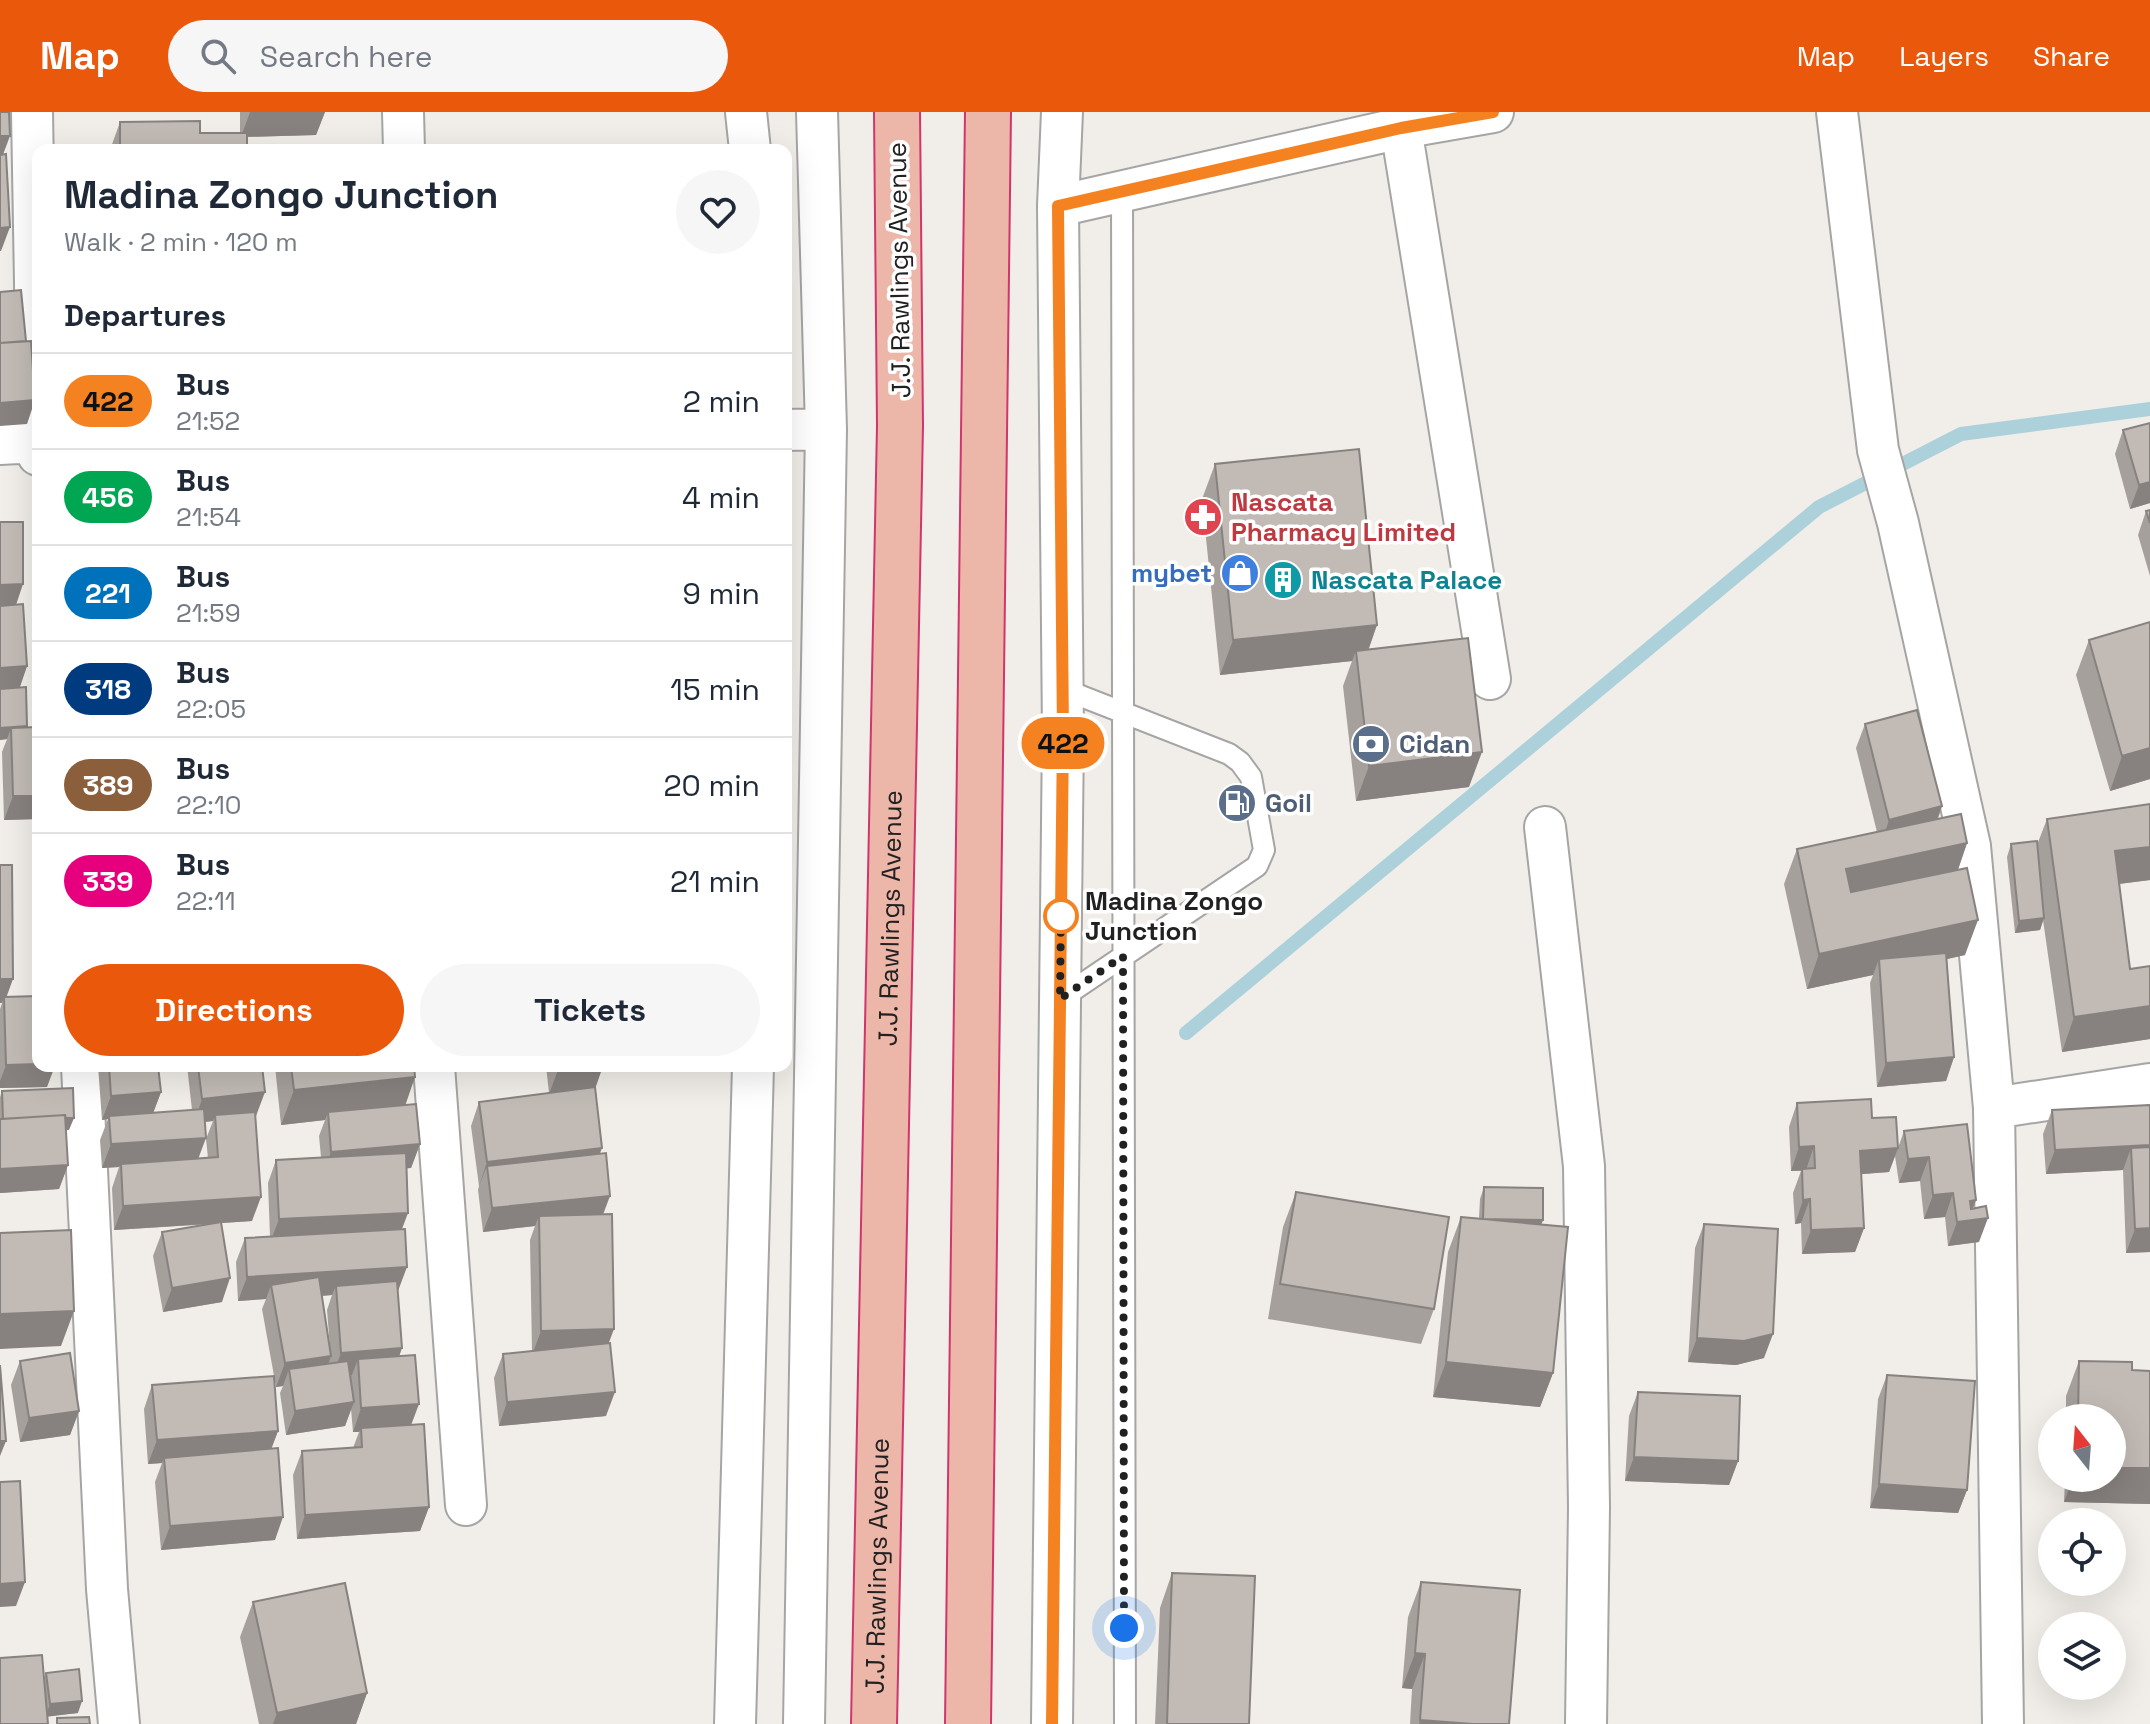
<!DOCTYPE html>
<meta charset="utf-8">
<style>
:root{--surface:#fff;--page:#f6f6f7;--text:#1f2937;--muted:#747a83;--line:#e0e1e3;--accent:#ea580c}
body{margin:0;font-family:"Space Grotesk",sans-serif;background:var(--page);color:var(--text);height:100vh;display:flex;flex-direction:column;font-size:30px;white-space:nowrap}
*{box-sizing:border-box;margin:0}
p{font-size:26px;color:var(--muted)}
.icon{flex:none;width:44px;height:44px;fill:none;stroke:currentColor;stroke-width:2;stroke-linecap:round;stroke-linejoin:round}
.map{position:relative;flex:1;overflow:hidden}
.panel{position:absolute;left:32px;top:32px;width:760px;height:928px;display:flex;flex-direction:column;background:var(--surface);border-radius:16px;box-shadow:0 8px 32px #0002}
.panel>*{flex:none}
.badge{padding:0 16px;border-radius:26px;font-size:28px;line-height:52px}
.needle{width:52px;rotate:343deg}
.buttons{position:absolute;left:2038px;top:1292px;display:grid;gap:16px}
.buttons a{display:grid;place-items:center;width:88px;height:88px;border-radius:50%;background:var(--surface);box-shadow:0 8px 32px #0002;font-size:40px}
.you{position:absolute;width:40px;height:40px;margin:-20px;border:6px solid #fff;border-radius:50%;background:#1a73e8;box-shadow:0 0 0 12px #1a73e833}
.map>.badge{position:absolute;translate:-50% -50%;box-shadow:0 0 0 4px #fff}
h2{padding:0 32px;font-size:30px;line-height:72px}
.round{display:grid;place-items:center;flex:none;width:84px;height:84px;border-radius:42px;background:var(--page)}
.headline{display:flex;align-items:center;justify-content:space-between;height:136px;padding:0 32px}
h1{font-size:38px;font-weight:600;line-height:60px}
.action{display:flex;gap:16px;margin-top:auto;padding:16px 32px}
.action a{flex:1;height:92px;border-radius:48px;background:var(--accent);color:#fff;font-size:32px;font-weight:600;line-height:92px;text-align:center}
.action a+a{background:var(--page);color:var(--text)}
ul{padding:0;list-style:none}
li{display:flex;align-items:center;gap:24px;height:96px;padding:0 32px;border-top:2px solid var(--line)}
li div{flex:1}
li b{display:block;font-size:30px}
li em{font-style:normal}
li .badge{min-width:88px;font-weight:700;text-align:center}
header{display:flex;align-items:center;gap:48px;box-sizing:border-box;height:112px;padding:0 40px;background:var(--accent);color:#fff}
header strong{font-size:38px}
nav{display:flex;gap:44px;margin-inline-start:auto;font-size:28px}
.search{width:560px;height:72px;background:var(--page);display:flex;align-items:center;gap:20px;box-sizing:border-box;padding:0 28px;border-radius:44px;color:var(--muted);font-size:30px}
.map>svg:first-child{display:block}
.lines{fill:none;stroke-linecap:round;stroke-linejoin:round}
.stream{stroke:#add1db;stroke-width:14}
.service-casing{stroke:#a5a5a5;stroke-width:24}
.minor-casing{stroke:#a5a5a5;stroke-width:44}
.trunk-casing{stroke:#cf366c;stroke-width:48}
.service{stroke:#fff;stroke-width:20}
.minor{stroke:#fff;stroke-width:40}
.trunk{stroke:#ecb6a8;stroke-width:44}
.wall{fill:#a6a09c;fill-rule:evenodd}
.shaded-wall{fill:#87827f}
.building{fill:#c1bab5;stroke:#87827f;stroke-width:2}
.line-casing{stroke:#fff;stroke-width:18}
.line{stroke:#f58220;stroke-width:12}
.walk{stroke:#212121;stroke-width:8;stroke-dasharray:0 14.4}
.stop-dot{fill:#fff;stroke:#f58220;stroke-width:4}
.labels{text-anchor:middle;stroke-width:7;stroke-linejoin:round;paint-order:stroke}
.street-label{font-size:26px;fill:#212121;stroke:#fff}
.health-label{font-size:26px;font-weight:bold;fill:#be3a42;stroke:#fff;text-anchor:start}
.shop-label{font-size:26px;font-weight:bold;fill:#366cbe;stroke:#fff;text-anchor:end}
.culture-label{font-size:26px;font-weight:bold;fill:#0d838f;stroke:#fff;text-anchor:start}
.service-label{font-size:26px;font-weight:bold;fill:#4e5e75;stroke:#fff;text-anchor:start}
.stop-label{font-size:26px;font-weight:bold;fill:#212121;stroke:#fff;text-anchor:start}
</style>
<header>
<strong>Map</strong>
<div class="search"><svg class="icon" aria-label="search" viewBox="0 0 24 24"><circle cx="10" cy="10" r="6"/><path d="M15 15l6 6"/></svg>Search here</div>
<nav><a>Map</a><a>Layers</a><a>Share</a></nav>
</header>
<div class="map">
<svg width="2150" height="1612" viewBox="0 0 2150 1612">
<rect width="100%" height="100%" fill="#f1eee9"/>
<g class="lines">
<path class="stream" d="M1186,921L1819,395L1961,322L2150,297"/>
<defs>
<path id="service" d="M1122,79L1125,1612
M1060,887L1257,754L1264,738L1251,665L1240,650L1229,642L1063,577"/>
<path id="minor" d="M32,0L38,343
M403,0L404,38
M746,0L750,38
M1837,0L1878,338L1898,411L1970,734L1994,996L2003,1612
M1401,16L1490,567
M1058,94L1401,16L1493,0
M786,318L826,317
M0,332L38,330
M1545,715L1584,1054L1589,1395L1586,1612
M82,954L107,1477L119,1612
M434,954L466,1393
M1994,996L2150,972
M735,1612L753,954
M804,1612L826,317L817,0
M1052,1612L1063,621L1058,94L1062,0"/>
<g id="trunk">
<path id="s1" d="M874,1612L900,314L897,0"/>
<path d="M968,1612L988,0"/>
</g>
</defs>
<use href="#service" class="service-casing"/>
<use href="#minor" class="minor-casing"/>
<use href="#trunk" class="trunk-casing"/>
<use href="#service" class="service"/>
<use href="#minor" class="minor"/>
<use href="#trunk" class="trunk"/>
</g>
<path class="wall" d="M240,0H325L316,23L247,25V38H110L120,10L200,21H240Z
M2150,311V391L2130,397L2115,342L2123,318Z
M1215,352L1369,538L1469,675L1356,689L1343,574L1352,549L1220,563L1202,387Z
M2150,398V464L2138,423L2146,399Z
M0,410L27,554L19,576L27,616L38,615V707L4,708L2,640L7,627L0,628V653Z
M2089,528L2150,667L2110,679L2076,563Z
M1865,612L1942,694L1938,707L1967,731L1958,758L1965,843L1947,847L1954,945L1946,969L1877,975L1870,871L1873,863L1807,877L1784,772L1797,737L1877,720L1856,636Z
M2150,692V768L2119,772L2130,857L2150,854V927L2062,940L2043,808L2040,818L2015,821L2007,745L2011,732L2037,733L2047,707Z
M0,753L6,885L47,975L0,976V897L2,891H0Z
M98,954H158L161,980L153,1001L192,998L187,954H262L256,1004L252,1109L222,1111V1190L163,1200L153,1144L162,1120L212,1112L114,1118L112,1076L119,1055L102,1056L100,1028L108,1007L102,1008ZM213,1009L206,1027L208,1046H198L205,1010Z
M275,954H414L405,993L420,1032L411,1056H406L398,1179L399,1244L411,1313L429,1395L420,1419L297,1427L293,1363L302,1339L353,1336L359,1320H353L351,1297L345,1314L286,1323L280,1281L283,1274L276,1275L262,1197L266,1187L238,1189L236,1150L245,1126L270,1125L268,1071L276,1048L321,1045L319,1024L325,1008L281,1013ZM332,1183L327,1198L330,1235L322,1184Z
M546,954H603L595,976L603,1102L609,1232L606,1304L499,1314L494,1266L503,1242L532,1239L530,1128L535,1114L483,1120L478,1078L479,1074L471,1014L479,990L549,981Z
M2,979L69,1018H66L68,1053L59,1077L0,1081V985Z
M1797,991L1872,1006L1898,1036L1904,1019L1976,1088L1973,1096L1979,1130L1948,1134L1945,1105L1924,1107L1920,1069L1899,1071L1895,1044L1889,1060L1861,1062L1864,1116L1855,1140L1802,1142L1801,1111L1795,1112L1793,1081L1801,1059H1791L1789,1015Z
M2150,993V1140L2126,1141L2123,1058L2046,1062L2043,1022L2052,998Z
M1484,1075L1543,1108L1541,1113L1553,1261L1540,1295L1433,1285L1448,1140L1461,1105L1479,1106L1480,1087Z
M1296,1080L1434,1197L1421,1232L1268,1207L1283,1115Z
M1704,1112L1764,1246L1736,1253L1688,1250L1695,1136Z
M20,1249L79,1299L70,1323L20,1330L11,1273Z
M2079,1249L2132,1258L2150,1259V1392L2064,1390L2065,1366H2112V1306H2066V1284Z
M1887,1263L1967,1378L1958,1401L1870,1396L1878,1287Z
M152,1273L278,1319L271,1337L275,1428L161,1438L155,1370L162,1351L148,1352L144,1297Z
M1638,1280L1738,1349L1729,1373L1625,1369L1629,1304Z
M1172,1461L1249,1612H1155L1160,1496Z
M1421,1470L1509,1612H1410L1412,1577L1402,1576L1408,1505Z
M253,1490L367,1581L356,1612H259L240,1525Z
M46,1561L78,1601L47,1604L44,1566Z"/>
<path class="shaded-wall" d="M250,0H325L316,23L241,25Z
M0,24H10L1,48H0Z
M10,115L1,139H0V116Z
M35,288L27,312L0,314V291Z
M2150,370V391L2130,397L2139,373Z
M23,472L15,496L0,497V473Z
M1377,513L1365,548L1356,539L1352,549L1220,563L1233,528Z
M27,554L19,578L0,579V556Z
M27,614L23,626L11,616L7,627L0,628V616Z
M2150,636V667L2110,679L2122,644Z
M1482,640L1469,675L1356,689L1369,654Z
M13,684H38V707L4,708Z
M1942,694L1933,718L1881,732L1889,708Z
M1967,731L1955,766L1834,792L1846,757Z
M2150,735V768L2102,774L2115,739Z
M2044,806L2040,818L2015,821L2019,809Z
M1978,808L1965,843L1880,862L1879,847L1873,863L1807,877L1819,842Z
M0,867H13L5,889L4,885L2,891H0Z
M2150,894V927L2062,940L2074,905Z
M1954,945L1946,969L1877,975L1886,951Z
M38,952V954H55L47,975L0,976V969L6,953Z
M596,954H603L595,977L549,982L558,958Z
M415,965L403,1000H328L325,1008L281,1013L294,978Z
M161,980L152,1004H109L108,1007L102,1008L111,984Z
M265,980L256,1004L215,1003L213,1009L194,1011L202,987Z
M74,1006L69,1018L0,1022L3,1010Z
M206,1026L197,1050L121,1052L119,1055L102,1056L111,1032Z
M420,1032L411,1056L322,1064L331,1040Z
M2150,1033V1057L2131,1036L2123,1058L2046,1062L2055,1038Z
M1814,1034L1806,1058L1791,1059L1799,1035Z
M602,1036L593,1060L487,1054L479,1074L487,1050Z
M1898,1036L1889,1060L1851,1063L1860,1039Z
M1929,1045L1920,1069L1899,1071L1908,1047Z
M68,1053L59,1077L0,1081V1057Z
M1953,1081L1945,1105L1924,1107L1933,1083Z
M610,1084L601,1108L539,1104L535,1114L483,1120L492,1096Z
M261,1085L252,1109L114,1118L123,1094Z
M1810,1087L1801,1111L1795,1112L1803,1088Z
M1976,1088L1968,1108L1988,1106L1979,1130L1948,1134L1957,1110L1970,1089Z
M408,1101L399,1125L270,1131L279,1107Z
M1483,1107L1543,1108L1538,1120Z
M1864,1116L1855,1140L1802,1142L1811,1118Z
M2150,1116V1140L2126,1141L2135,1117Z
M407,1155L398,1179L336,1174L332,1183L274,1187L271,1173L266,1187L238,1189L247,1165Z
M230,1166L222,1190L163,1200L172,1176Z
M74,1199L61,1234L0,1237V1202Z
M614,1217L605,1241L532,1243L541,1219Z
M1773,1222L1764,1246L1736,1253L1688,1250L1697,1226Z
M402,1236L394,1260L358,1247L352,1263L332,1265L341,1241Z
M331,1244L323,1268L289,1257L283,1274L276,1275L285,1251Z
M1446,1250L1553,1261L1540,1295L1433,1285Z
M615,1280L606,1304L499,1314L507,1290Z
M354,1290L345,1314L286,1323L295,1299Z
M419,1292L410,1316H361L359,1320H353L361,1296Z
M79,1299L70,1323L20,1330L29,1306Z
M278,1319L269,1343L164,1346L162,1351L148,1352L157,1328Z
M0,1329H6L0,1344Z
M1634,1345L1738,1349L1729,1373L1625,1369Z
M2112,1356H2150V1392L2064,1390L2073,1366H2112Z
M1879,1372L1967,1378L1958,1401L1870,1396Z
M429,1395L420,1419L297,1427L305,1403Z
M283,1405L275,1428L161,1438L170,1414Z
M25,1470L16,1494L0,1495V1472Z
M1415,1541L1425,1542L1412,1577L1402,1576Z
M367,1581L356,1612H273L277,1601Z
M82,1589L78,1601L45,1605L50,1592Z
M1420,1608L1473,1612H1419Z"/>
<path class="building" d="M0,0H9L10,24H0Z
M200,9V21H247V38H120V10Z
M6,42L10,115L0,116V43Z
M21,178L26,229L0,231V180Z
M31,229L35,288L0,291V231Z
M2150,311V370L2139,373L2123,318Z
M1359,337L1377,513L1233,528L1215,352Z
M2150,398V411L2146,399Z
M0,410H23V472L0,473Z
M23,492L27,554L0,556V494Z
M2150,510V636L2122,644L2089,528Z
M1468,526L1482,640L1369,654L1356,539Z
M26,575L27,614L0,616V577Z
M1917,598L1942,694L1889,708L1865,612Z
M38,615V684H13L11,616Z
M2150,692V735L2115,739L2130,857L2150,854V894L2074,905L2047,707Z
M1961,702L1967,731L1846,757L1851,780L1967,756L1978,808L1819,842L1797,737Z
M2037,729L2044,806L2019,809L2011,732Z
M0,753H12L13,867H0Z
M1946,841L1954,945L1886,951L1879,847Z
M38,884V952L6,953L4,885Z
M109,954H158L161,980L111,984Z
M198,954H262L265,980L202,987Z
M291,954H414L415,965L294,978Z
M558,954H596L558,958Z
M595,975L602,1036L487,1050L479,990Z
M73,976L74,1006H66L65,1003L3,1007L2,979Z
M1871,987L1872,1006L1896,1005L1898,1036L1860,1039L1864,1116L1811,1118L1810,1087L1803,1088L1802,1057L1815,1056L1814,1034L1799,1035L1797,991Z
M416,992L420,1032L331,1040L328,1000Z
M2150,993V1033L2055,1038L2052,998Z
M204,997L206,1026L111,1032L109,1004Z
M255,1000L261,1085L123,1094L121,1052L218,1045L215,1003Z
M65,1003L68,1053L0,1057V1007Z
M1967,1012L1976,1088L1970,1089L1971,1097L1986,1094L1988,1106L1957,1110L1953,1081L1933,1083L1929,1045L1908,1047L1904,1019Z
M2150,1035V1116L2135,1117L2131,1036Z
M406,1041L408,1101L279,1107L276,1048Z
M606,1041L610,1084L492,1096L487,1054Z
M1484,1075L1543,1076V1108L1483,1107Z
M1296,1080L1449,1105L1434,1197L1280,1172Z
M612,1102L614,1217L541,1219L539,1104Z
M1461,1105L1568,1115L1553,1261L1446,1250Z
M221,1110L230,1166L172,1176L162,1120Z
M1704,1112L1778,1117L1773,1222L1744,1229L1697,1226Z
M405,1117L407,1155L247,1165L245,1126Z
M71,1118L74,1199L0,1202V1121Z
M319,1165L331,1244L285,1251L271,1173Z
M397,1169L402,1236L341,1241L336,1174Z
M610,1231L615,1280L507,1290L503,1242Z
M70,1241L79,1299L29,1306L20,1249Z
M415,1243L419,1292L361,1296L358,1247Z
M348,1249L354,1290L295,1299L289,1257Z
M2079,1249L2132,1250V1258L2150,1259V1356H2112V1306H2078Z
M0,1253L6,1329H0Z
M1887,1263L1975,1269L1967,1378L1879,1372Z
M274,1264L278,1319L157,1328L152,1273Z
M1638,1280L1740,1284L1738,1349L1634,1345Z
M424,1312L429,1395L305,1403L302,1339L362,1335L361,1316Z
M278,1336L283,1405L170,1414L164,1346Z
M20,1369L25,1470L0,1472V1370Z
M1172,1461L1255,1464L1249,1612H1167Z
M1421,1470L1520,1478L1509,1612H1473L1420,1608L1425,1542L1415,1541Z
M345,1471L367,1581L277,1601L253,1490Z
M42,1543L48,1612H0V1546Z
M79,1557L82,1589L50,1592L46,1561Z
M89,1605L90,1612H57V1606Z"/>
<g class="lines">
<defs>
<path id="line" d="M1052,1612L1063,621L1058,94L1401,16L1493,0"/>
</defs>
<use href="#line" class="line-casing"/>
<use href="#line" class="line"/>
<path class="walk" d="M1061,804V798L1060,887L1123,844L1124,1516"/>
</g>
<defs>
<symbol id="pharmacy-disc" viewBox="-11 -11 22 22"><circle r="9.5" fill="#e0444e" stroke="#fff"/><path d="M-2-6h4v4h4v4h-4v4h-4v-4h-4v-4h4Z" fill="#fff"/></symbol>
<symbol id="shop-disc" viewBox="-11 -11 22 22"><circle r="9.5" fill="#3f7fe0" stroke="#fff"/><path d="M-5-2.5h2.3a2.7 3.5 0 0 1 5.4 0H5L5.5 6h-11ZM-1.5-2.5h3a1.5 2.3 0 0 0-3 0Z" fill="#fff"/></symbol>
<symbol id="building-disc" viewBox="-11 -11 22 22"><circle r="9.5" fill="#0f9aa8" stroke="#fff"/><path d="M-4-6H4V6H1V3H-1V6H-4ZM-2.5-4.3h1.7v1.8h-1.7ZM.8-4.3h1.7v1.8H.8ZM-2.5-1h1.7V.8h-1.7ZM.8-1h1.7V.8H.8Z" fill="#fff"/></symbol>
<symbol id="bank-disc" viewBox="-11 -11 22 22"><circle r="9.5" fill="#5c6f8a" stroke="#fff"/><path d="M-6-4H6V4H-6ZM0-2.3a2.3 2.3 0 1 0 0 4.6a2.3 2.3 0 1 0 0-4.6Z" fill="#fff"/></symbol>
<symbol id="fuel-disc" viewBox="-11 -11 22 22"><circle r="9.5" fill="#5c6f8a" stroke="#fff"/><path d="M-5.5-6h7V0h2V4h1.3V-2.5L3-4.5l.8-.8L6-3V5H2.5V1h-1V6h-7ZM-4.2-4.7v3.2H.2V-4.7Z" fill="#fff"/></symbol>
</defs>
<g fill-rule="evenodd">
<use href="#pharmacy-disc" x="1181" y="383" width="44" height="44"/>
<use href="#shop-disc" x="1218" y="439" width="44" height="44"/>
<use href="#building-disc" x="1261" y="446" width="44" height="44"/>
<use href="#bank-disc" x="1349" y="610" width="44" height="44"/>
<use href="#fuel-disc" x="1215" y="669" width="44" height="44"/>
</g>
<circle class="stop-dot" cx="1061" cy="804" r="16"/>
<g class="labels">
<g class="street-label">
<text transform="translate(899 158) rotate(-91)" y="9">J.J. Rawlings Avenue</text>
<text dy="9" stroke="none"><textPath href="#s1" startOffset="806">J.J. Rawlings Avenue</textPath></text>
<text dy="9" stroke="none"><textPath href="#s1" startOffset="158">J.J. Rawlings Avenue</textPath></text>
</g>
<g class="health-label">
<text x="1231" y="399">Nascata<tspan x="1231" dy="30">Pharmacy Limited</tspan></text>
</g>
<g class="shop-label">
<text x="1212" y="470">mybet</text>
</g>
<g class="culture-label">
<text x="1311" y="477">Nascata Palace</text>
</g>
<g class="service-label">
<text x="1399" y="641">Cidan</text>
<text x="1265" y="700">Goil</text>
</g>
<g class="stop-label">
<text x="1085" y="798">Madina Zongo<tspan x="1085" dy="30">Junction</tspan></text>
</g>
</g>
</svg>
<div class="buttons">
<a><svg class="needle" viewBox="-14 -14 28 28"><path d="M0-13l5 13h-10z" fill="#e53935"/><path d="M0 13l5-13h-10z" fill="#747a83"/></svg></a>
<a><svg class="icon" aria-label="locate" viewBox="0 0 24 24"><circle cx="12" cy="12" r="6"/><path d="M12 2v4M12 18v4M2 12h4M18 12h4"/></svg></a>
<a><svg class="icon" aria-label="layers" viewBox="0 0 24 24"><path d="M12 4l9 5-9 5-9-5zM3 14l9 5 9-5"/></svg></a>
</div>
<div class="you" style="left:1124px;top:1516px"></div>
<b class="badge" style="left:1063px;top:631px;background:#f58220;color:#111">422</b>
<section class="panel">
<div class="headline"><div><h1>Madina Zongo Junction</h1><p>Walk · 2 min · 120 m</p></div><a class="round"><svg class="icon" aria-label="heart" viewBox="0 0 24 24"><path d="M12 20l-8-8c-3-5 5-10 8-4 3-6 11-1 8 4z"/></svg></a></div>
<h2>Departures</h2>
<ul>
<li><span class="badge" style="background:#f58220;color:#111">422</span><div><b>Bus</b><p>21:52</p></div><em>2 min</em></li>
<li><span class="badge" style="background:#00a651;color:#fff">456</span><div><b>Bus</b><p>21:54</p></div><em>4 min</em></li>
<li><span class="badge" style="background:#0072bc;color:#fff">221</span><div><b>Bus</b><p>21:59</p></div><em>9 min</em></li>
<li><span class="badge" style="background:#003b80;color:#fff">318</span><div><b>Bus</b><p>22:05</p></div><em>15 min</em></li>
<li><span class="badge" style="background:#8b5e3c;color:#fff">389</span><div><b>Bus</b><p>22:10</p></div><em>20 min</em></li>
<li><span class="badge" style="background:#e6007e;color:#fff">339</span><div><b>Bus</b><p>22:11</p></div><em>21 min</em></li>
</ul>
<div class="action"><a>Directions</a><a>Tickets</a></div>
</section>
</div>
